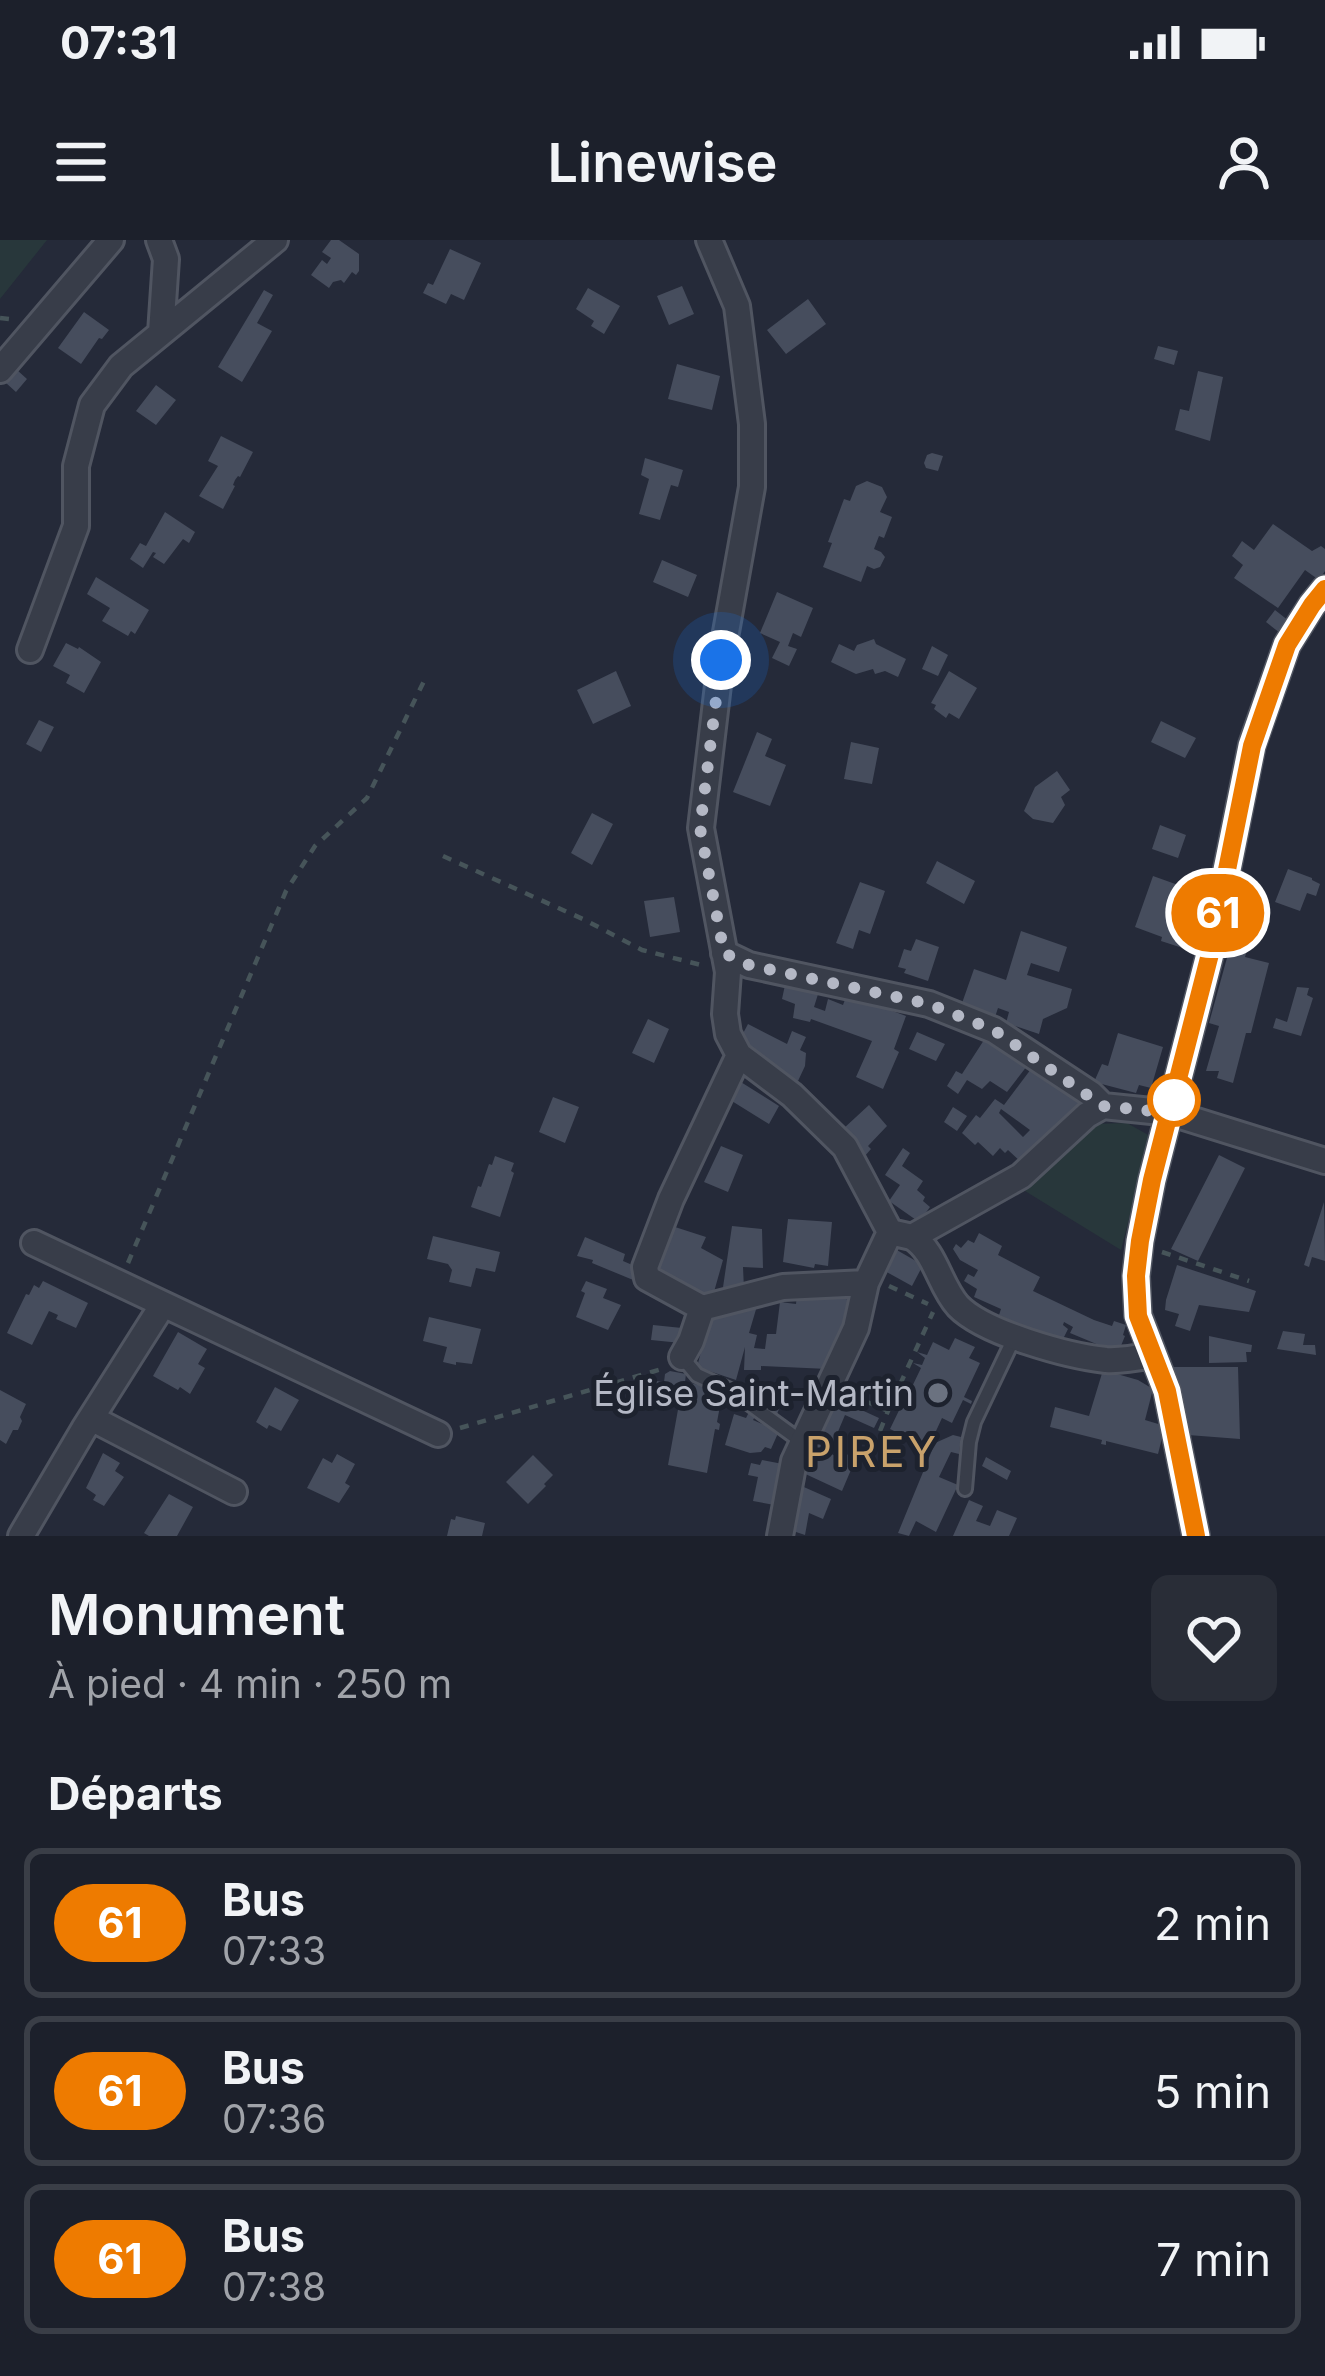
<!DOCTYPE html>
<html lang="fr">
<meta charset="utf-8">
<style>
:root{--surface:#1c202b;--page:#292d37;--text:#f1f3f6;--muted:#a0a3a9;--line:#3a3e47}
body{margin:0;font-family:Inter,sans-serif;background:var(--page);color:var(--text);height:100vh;display:flex;flex-direction:column;font-size:45px;white-space:nowrap}
*{box-sizing:border-box;margin:0}
p{font-size:39px;color:var(--muted)}
.icon{flex:none;width:66px;height:66px;fill:none;stroke:currentColor;stroke-width:2;stroke-linecap:round;stroke-linejoin:round}
.map{position:relative;height:1296px;overflow:hidden}
.drawer{display:flex;flex-direction:column;background:var(--surface);flex:1}
.drawer>*{flex:none}
.badge{padding:0 24px;border-radius:39px;font-size:42px;line-height:78px}
.you{position:absolute;width:60px;height:60px;margin:-30px;border:9px solid #fff;border-radius:50%;background:#1a73e8;box-shadow:0 0 0 18px #1a73e833}
.map>.badge{position:absolute;translate:-50% -50%;box-shadow:0 0 0 6px #fff}
h2{padding:0 48px;font-size:45px;line-height:108px}
.round{display:grid;place-items:center;flex:none;width:126px;height:126px;border-radius:18px;background:var(--page)}
.summary{display:flex;align-items:center;justify-content:space-between;height:204px;padding:0 48px}
h1{font-size:57px;font-weight:600;line-height:90px}
ul{padding:0;list-style:none}
li{display:flex;align-items:center;gap:36px;height:150px;margin:0 24px 18px;padding:0 24px;border:6px solid var(--line);border-radius:18px}
li div{flex:1}
li b{display:block;font-size:45px}
li em{font-style:normal}
li .badge{min-width:132px;font-weight:700;text-align:center}
.status{display:flex;justify-content:space-between;align-items:center;height:84px;padding:0 60px;background:var(--surface);direction:ltr}
.status svg{height:33px;fill:currentColor}
header{display:flex;justify-content:space-between;align-items:center;height:156px;padding:0 48px;background:var(--surface);font-size:54px;font-weight:600}
.map>svg:first-child{display:block}
.green{fill:#28373b}
.building{fill:#464d5d;fill-rule:evenodd}
.lines{fill:none;stroke-linecap:round;stroke-linejoin:round}
.service-casing{stroke:#505561;stroke-width:18}
.minor-casing{stroke:#505561;stroke-width:30}
.path{stroke:#465459;stroke-width:4.5;stroke-dasharray:9 9;stroke-linecap:butt}
.service{stroke:#383d49;stroke-width:12}
.minor{stroke:#383d49;stroke-width:24}
.line-casing{stroke:#fff;stroke-width:27}
.line{stroke:#ee7b00;stroke-width:18}
.walk{stroke:#b4b8c5;stroke-width:12;stroke-dasharray:0 21.6}
.stop-dot{fill:#fff;stroke:#ee7b00;stroke-width:6}
.worship-dot{fill:#6b7280;stroke:#1d222e;stroke-width:4.5}
.labels{text-anchor:middle;stroke-width:10;stroke-linejoin:round;paint-order:stroke}
.poi-label{font-size:36px;fill:#b4b8c5;stroke:#1d222e;text-anchor:end}
.quarter-label{font-size:42px;letter-spacing:3px;fill:#c9a26b;stroke:#1d222e}
</style>
<div class="status"><b>07:31</b><svg viewBox="0 0 49 12"><path d="M0 12V9h3v3zM5 12V6h3v6zM10 12V3h3v9zM15 12V0h3v12zM26 1h20v11H26zM47 4h2v5h-2z"/></svg></div>
<header><svg class="icon" aria-label="menu" viewBox="0 0 24 24"><path d="M4 6h16M4 12h16M4 18h16"/></svg>Linewise<svg class="icon" aria-label="person" viewBox="0 0 24 24"><circle cx="12" cy="8" r="4"/><path d="M4 21q1-7 8-7t8 7"/></svg></header>
<div class="map">
<svg width="1325" height="1296" viewBox="0 0 1325 1296">
<rect width="100%" height="100%" fill="#252a39"/>
<path class="green" d="M0,0H47L0,59Z
M1127,883L1150,896L1121,1010L1025,951L1093,884Z"/>
<path class="building" d="M331,0H339L359,14V31L356,35L352,32L344,43L341,40L333,42L329,48L311,35L322,20L327,24L331,18L322,12Z
M450,9L481,23L464,60L451,54L446,64L423,53L428,43L433,45Z
M682,46L694,74L669,85L657,56Z
M588,48L620,66L604,94L591,86L594,81L576,69Z
M264,50L273,55L257,83L272,91L242,142L218,127Z
M808,59L826,84L786,114L767,90Z
M84,72L109,90L102,99L99,98L81,124L58,108Z
M1158,106L1178,111L1174,125L1154,119Z
M677,124L720,136L712,170L668,159Z
M17,130L27,139L16,152L6,143Z
M1198,131L1223,137L1210,201L1175,190L1180,169L1189,171Z
M156,145L176,160L156,185L136,171Z
M221,196L253,212L240,237L238,236L235,240L233,245L235,246L223,269L199,256L218,226L208,221Z
M932,213L943,216L938,231L926,228L924,223L927,215Z
M645,218L683,230L678,247L671,245L660,280L639,274L649,239L641,235Z
M867,241L882,247L887,257L880,272L892,277L884,298L879,296L874,309L881,312L885,317L880,327L874,329L867,326L861,342L823,327L832,303L828,302L844,259L850,261L856,246Z
M165,272L195,292L189,303L183,299L164,324L153,317L156,313L153,312L143,328L130,319L140,303L146,306Z
M1273,284L1312,311L1321,306L1325,309V331L1319,340L1305,330L1278,368L1234,338L1243,325L1232,316L1242,301L1254,310Z
M662,320L697,335L688,357L653,342Z
M96,337L149,370L135,394L131,391L128,396L102,381L110,368L87,354Z
M777,352L813,368L801,397L793,393L788,406L797,409L789,426L772,418L780,402L760,393Z
M1275,370L1289,381L1280,393L1266,382Z
M874,399L876,404L906,419L898,437L885,431L875,434L873,429L856,434L831,422L839,404L854,411L857,405Z
M66,403L78,409L79,407L101,422L84,453L66,443L70,435L53,426Z
M932,406L948,415L938,436L922,429Z
M616,431L631,466L593,484L577,450Z
M949,431L977,448L959,479L949,473L946,478L934,469L936,465L931,463Z
M39,480L54,487L41,512L26,504Z
M1161,481L1196,498L1185,518L1151,502Z
M757,492L772,499L765,516L786,525L770,566L733,552Z
M851,502L879,508L872,544L844,539Z
M1057,531L1070,550L1061,557L1065,565L1053,583L1033,579L1024,571L1035,547Z
M592,573L613,584L592,625L571,613Z
M1160,585L1186,595L1178,618L1152,609Z
M937,621L975,641L964,664L926,643Z
M1288,629L1312,638V640L1320,644L1316,656L1307,653L1300,671L1275,662Z
M1153,636L1181,646L1168,681L1182,685L1181,689L1203,696L1198,713L1161,701L1162,697L1135,687Z
M860,642L885,651L870,694L859,690L853,709L836,703Z
M674,657L680,692L650,697L644,661Z
M1021,691L1067,707L1059,732L1031,723L1027,735L1072,749L1067,768L1043,779L1039,794L1006,783L1009,772L998,768L995,777L961,766L974,729L1006,740Z
M916,699L939,707L928,741L904,733L906,729L898,727L904,709L911,711Z
M1230,707L1247,710L1245,717L1269,723L1251,793H1246L1233,843L1217,838L1219,831H1206L1219,786L1209,783Z
M785,745L819,751L814,767L825,771L828,759L843,765L847,754L906,776L894,809L899,812L883,849L856,837L872,801L811,779L810,782L793,778L795,764L782,759Z
M1297,747L1309,748L1307,755L1313,758L1301,796L1273,788L1276,778L1287,782Z
M648,779L669,789L654,823L632,813Z
M748,784L787,804L792,791L806,797L800,810L806,813L805,826L798,841L767,824L739,801Z
M917,792L945,804L936,821L909,809Z
M1118,793L1163,807L1151,848L1139,845L1136,853L1094,842L1102,824L1108,826Z
M984,800L1027,826L1007,852L990,841L982,849L967,840L958,854L947,846L956,831L962,834Z
M1031,829L1079,863L1021,922L1008,910L1005,913L1000,908L993,916L978,902L975,905L962,893L976,875L980,878L995,859L1004,865ZM1001,869L1030,890L1023,897L999,873Z
M736,839L779,866L769,884L727,858Z
M553,857L579,867L565,903L539,892Z
M869,865L887,886L868,906L871,909L864,917L843,889Z
M953,867L967,876L957,891L944,882Z
M721,906L743,915L728,952L704,942Z
M903,908L910,913L902,926L923,941L917,950L925,957L923,961L930,967L919,982L889,961L900,945L885,935Z
M1219,915L1245,928L1198,1021L1171,1009Z
M495,916L514,923L511,931L514,933L500,977L471,967L478,946L481,947L489,924L492,925Z
M1324,962L1325,1021L1312,1017L1309,1027L1304,1025Z
M788,979L832,982L828,1026L815,1024L814,1028L783,1022Z
M732,986L762,989L763,1028L743,1027L744,1049L734,1047L733,1055L722,1054Z
M675,987L706,997L701,1008L723,1020L712,1059L655,1032L668,1001L665,999L667,995L671,996Z
M979,993L1002,1006L998,1015L1040,1037L1033,1051L1094,1080L1112,1086L1114,1081L1126,1085L1123,1095L1125,1096L1118,1113L1070,1093L1073,1087L1064,1082L1063,1085L1068,1089L1061,1103L999,1075L1001,1069L974,1057L977,1049L964,1041L968,1034L974,1037L978,1030L960,1020L953,1009L956,1004L961,1008L968,1000L974,1003Z
M433,996L500,1012L495,1032L476,1028L471,1047L449,1042L452,1030L448,1024L427,1019Z
M585,997L625,1014L623,1021L637,1027L638,1042L592,1023L593,1020L577,1016Z
M895,1009L923,1025L912,1046L883,1030Z
M1177,1025L1256,1051L1249,1072L1199,1065L1190,1091L1175,1086L1179,1074L1165,1070L1166,1060Z
M43,1041L88,1063L76,1088L56,1079L58,1075L49,1071L32,1105L7,1093L26,1054L29,1055L34,1045L39,1048Z
M586,1041L607,1049L603,1058L621,1065L608,1090L576,1077L585,1053L581,1051Z
M797,1054L846,1056V1059L851,1060L850,1072L845,1071L842,1105L828,1129L761,1126V1130H744L745,1107L736,1140L697,1127L711,1074L757,1066L749,1093L757,1095L754,1108L765,1109L767,1094H776L780,1062L796,1064Z
M429,1077L481,1089L472,1124L456,1122V1125L443,1122L447,1107L423,1101Z
M653,1085L682,1088L681,1103L651,1100Z
M1283,1091L1305,1094L1303,1105H1315L1316,1115L1277,1109Z
M178,1092L207,1109L198,1124L205,1128L190,1154L180,1147L178,1150L153,1136Z
M1209,1096L1252,1105L1251,1112H1246L1247,1122L1209,1123Z
M955,1098L975,1107L969,1118L980,1123L964,1157L972,1161L971,1164L963,1160L952,1183L942,1178L936,1191L928,1194L923,1205L890,1189L905,1158L901,1153L908,1155L921,1128L913,1123L922,1125L925,1118L917,1112L927,1115L933,1102L949,1110Z
M1173,1127H1238L1240,1199L1188,1195Z
M1103,1130L1138,1140L1153,1149L1145,1180L1165,1186L1158,1214L1106,1201V1205L1101,1204L1102,1200L1050,1187L1055,1167L1089,1176Z
M670,1131L686,1134L685,1142L723,1150L717,1182L720,1184L719,1190L715,1189L707,1233L668,1225L679,1164L652,1158L656,1141L664,1142L665,1134Z
M771,1145L786,1152L777,1174L762,1168Z
M275,1147L299,1160L281,1191L269,1185L267,1189L256,1182Z
M0,1150L26,1164L20,1177L22,1181L18,1190H13L6,1204L0,1200Z
M831,1156L879,1178L874,1188L845,1175L829,1213L843,1219L846,1214L856,1218L842,1251L799,1231Z
M749,1172L756,1175L753,1180L779,1191L771,1209L765,1207L761,1212L750,1213L725,1205L734,1174L746,1178Z
M953,1195L961,1197L959,1214L951,1212L939,1237L958,1245L936,1292L916,1281L909,1296L898,1293L935,1203Z
M103,1213L120,1223L115,1231L124,1237L104,1266L93,1260L96,1255L86,1248Z
M337,1214L355,1224L345,1243L350,1246L339,1263L307,1248L323,1218L332,1223Z
M533,1215L553,1235L544,1244L546,1246L528,1264L506,1242Z
M986,1217L1011,1231L1007,1240L982,1226Z
M762,1220L788,1225L780,1266L753,1261L758,1237L748,1235L751,1223L760,1225Z
M797,1244L831,1259L823,1279L809,1273L805,1295L790,1290Z
M169,1254L193,1267L177,1296H149L144,1293Z
M969,1260L983,1266L976,1281L990,1286L997,1270L1017,1278L1009,1296H953Z
M456,1276L485,1283L482,1296H447L451,1279L455,1280Z"/>
<g class="lines">
<defs>
<path id="service" d="M682,1117L697,1135L732,1151L802,1202
M965,1249L969,1202L974,1182L1014,1098"/>
<path id="minor" d="M159,0L166,19L161,93
M709,0L737,66L752,184V247L721,420L701,588L728,732L725,774L728,794L739,815L792,855L845,907L890,992
M0,130L111,0
M30,410L76,286V226L92,165L121,126L275,0
M724,713L749,725L929,764L994,790L1091,854L1103,866
M912,997C936,1012 939,1045 958,1066C984,1093 1068,1116 1106,1120C1121,1121 1137,1118 1152,1115
M34,1003L438,1194
M702,1068L647,1038L645,1027L671,959L739,815
M702,1068L783,1047L866,1043
M682,1117L691,1101L702,1068
M91,1178L234,1252
M21,1296L84,1189L162,1066
M780,1296L794,1221L856,1088L866,1043L890,992L912,997L1021,936L1087,875L1103,866L1171,873L1325,921
M1196,1296L1167,1151L1138,1075L1136,1036L1140,1001L1152,940L1210,714L1252,505L1287,405L1312,365L1325,349"/>
</defs>
<use href="#service" class="service-casing"/>
<use href="#minor" class="minor-casing"/>
<path class="path" d="M0,78L17,80
M443,616L585,680L642,710L705,726
M1162,1012L1249,1041
M128,1023L286,651L315,606L367,558L425,439
M889,1046L928,1064
M849,1154L888,1171L933,1072
M858,1168L865,1153
M460,1188L662,1129
M880,1191L888,1171"/>
<use href="#service" class="service"/>
<use href="#minor" class="minor"/>
</g>
<g class="lines">
<defs>
<path id="line" d="M1196,1296L1167,1151L1138,1076L1136,1036L1140,1001L1152,940L1210,714L1252,506L1287,405L1312,365L1325,349"/>
</defs>
<use href="#line" class="line-casing"/>
<use href="#line" class="line"/>
<path class="walk" d="M721,420L700,588L724,713L749,725L929,764L994,790L1103,866L1171,873L1174,860"/>
</g>
<circle class="stop-dot" cx="1174" cy="860" r="24"/>
<circle class="worship-dot" cx="938" cy="1153" r="12"/>
<g class="labels">
<g class="poi-label">
<text x="914" y="1166">Église Saint-Martin</text>
</g>
<g class="quarter-label">
<text x="872" y="1227">PIREY</text>
</g>
</g>
</svg>
<div class="you" style="left:721px;top:420px"></div>
<b class="badge" style="left:1218px;top:673px;background:#ee7b00;color:#fff">61</b>
</div>
<section class="drawer">
<div class="summary"><div><h1>Monument</h1><p>À pied · 4 min · 250 m</p></div><a class="round"><svg class="icon" aria-label="heart" viewBox="0 0 24 24"><path d="M12 20l-8-8c-3-5 5-10 8-4 3-6 11-1 8 4z"/></svg></a></div>
<h2>Départs</h2>
<ul>
<li><span class="badge" style="background:#ee7b00;color:#fff">61</span><div><b>Bus</b><p>07:33</p></div><em>2 min</em></li>
<li><span class="badge" style="background:#ee7b00;color:#fff">61</span><div><b>Bus</b><p>07:36</p></div><em>5 min</em></li>
<li><span class="badge" style="background:#ee7b00;color:#fff">61</span><div><b>Bus</b><p>07:38</p></div><em>7 min</em></li>
</ul>
</section>
